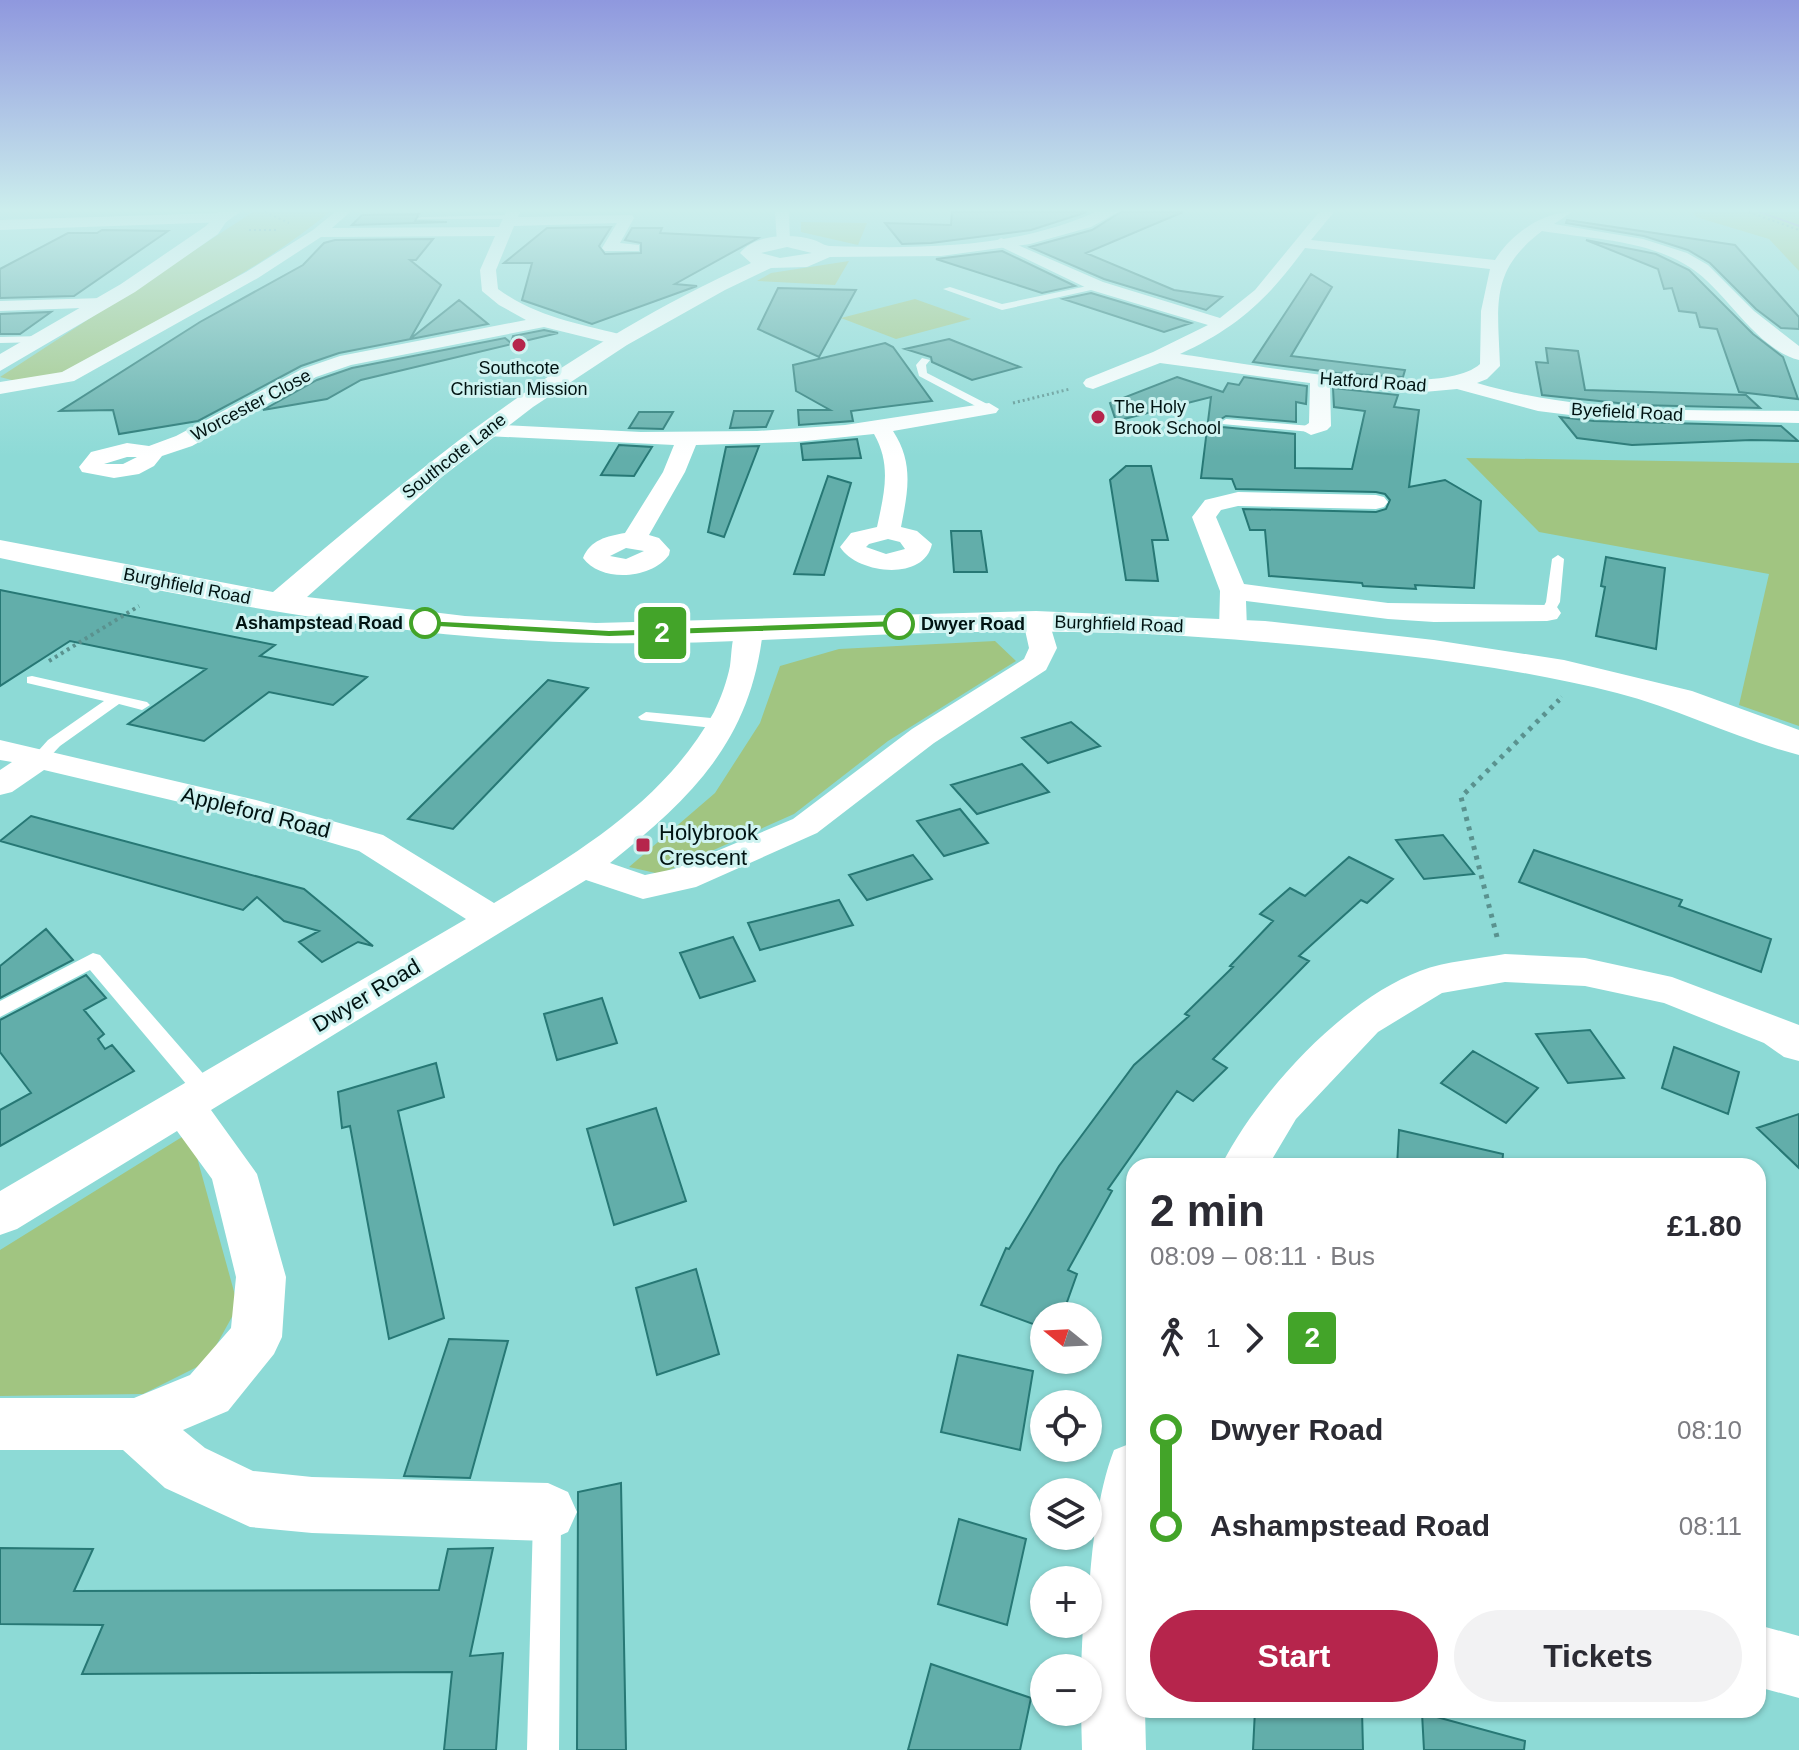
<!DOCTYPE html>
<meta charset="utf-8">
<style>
:root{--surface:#fff;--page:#f2f2f3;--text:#2b2b33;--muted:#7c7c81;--accent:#b6254c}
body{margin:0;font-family:Helvetica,sans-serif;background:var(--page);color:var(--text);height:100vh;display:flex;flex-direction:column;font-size:30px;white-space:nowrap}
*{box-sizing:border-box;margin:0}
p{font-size:26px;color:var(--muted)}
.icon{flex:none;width:44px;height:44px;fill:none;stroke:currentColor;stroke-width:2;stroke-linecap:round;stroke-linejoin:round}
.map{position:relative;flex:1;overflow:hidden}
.details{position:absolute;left:1126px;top:1158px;width:640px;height:560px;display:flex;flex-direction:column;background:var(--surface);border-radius:24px;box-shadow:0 2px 6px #0004}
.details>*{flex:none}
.badge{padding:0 16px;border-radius:6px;font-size:28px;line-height:52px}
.needle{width:52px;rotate:288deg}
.tools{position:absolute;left:1030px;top:1302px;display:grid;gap:16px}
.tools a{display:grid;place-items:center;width:72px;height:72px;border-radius:50%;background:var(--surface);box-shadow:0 2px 6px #0004;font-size:40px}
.map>.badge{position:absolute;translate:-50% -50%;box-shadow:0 0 0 4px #fff}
.legs{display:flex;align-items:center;gap:12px;height:88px;padding:0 24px;font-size:26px}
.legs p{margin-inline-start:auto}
.headline{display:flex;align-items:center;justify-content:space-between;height:136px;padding:0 24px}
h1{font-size:44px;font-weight:600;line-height:60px}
.button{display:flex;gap:16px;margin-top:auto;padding:16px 24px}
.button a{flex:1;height:92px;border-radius:48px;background:var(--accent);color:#fff;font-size:32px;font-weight:600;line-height:92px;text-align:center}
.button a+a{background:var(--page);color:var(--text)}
ul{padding:0 24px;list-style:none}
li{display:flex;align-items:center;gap:28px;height:96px;font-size:30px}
li i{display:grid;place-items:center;width:12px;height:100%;margin:0 10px;background:currentColor}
li i::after{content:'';width:20px;height:20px;margin:-10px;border:6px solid;border-radius:50%;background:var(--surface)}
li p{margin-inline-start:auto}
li:first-child i{background:linear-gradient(#0000 50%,currentColor 0)}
li:last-child i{background:linear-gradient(currentColor 50%,#0000 0)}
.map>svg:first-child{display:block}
.green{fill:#a1c581}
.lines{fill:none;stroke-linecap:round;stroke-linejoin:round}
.stream{fill:#ab6ed0;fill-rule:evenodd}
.building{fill:#62aeaa;stroke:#277875;stroke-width:2}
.path-far3{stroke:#5a928f;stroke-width:2;stroke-dasharray:2 3;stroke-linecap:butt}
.path-far2{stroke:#5a928f;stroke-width:3;stroke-dasharray:2 3;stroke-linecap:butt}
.path-far1{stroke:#5a928f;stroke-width:4;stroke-dasharray:3 4;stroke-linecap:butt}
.path{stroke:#5a928f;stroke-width:5;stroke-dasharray:4 6;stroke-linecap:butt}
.service{fill:#fff;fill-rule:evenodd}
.minor{fill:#fff;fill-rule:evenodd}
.tertiary{fill:#fff;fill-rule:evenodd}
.primary{fill:#fff;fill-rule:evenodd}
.line-1{fill:#43a429;stroke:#fff;stroke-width:2}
.poi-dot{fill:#b6254c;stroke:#cff3f1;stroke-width:3}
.stop-1-dot{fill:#fff;stroke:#43a429;stroke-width:4}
.labels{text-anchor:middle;stroke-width:6;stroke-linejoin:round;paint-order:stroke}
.far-poi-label{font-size:18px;fill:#001312;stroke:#cff3f1}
.far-street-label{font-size:18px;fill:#001312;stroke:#cff3f1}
.far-stop-label{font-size:18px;font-weight:bold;fill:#001312;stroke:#cff3f1;text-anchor:end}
.street-label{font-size:22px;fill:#001312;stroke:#cff3f1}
.poi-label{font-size:22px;fill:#001312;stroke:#cff3f1;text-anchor:start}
</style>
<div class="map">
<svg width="1799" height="1750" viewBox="0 0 1799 1750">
<rect width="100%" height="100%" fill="#8ddad6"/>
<path class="green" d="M253,212H329C254,276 144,327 56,376L23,383L0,377Z
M1693,212H1799V271L1769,239L1696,217Z
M801,222L867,223L858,245L801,232Z
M849,261L835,285L757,281L771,273Z
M915,299L971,319L896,339L841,318Z
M1466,458L1799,463V726L1739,705L1769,574L1539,532Z
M995,641L1016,661L888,741L794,814L660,874L629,867L715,793L760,723L780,666L839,649Z
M190,1132L238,1306L207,1362L143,1394L0,1396V1250Z"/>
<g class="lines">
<path class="stream" d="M1757,212H1762L1799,225V227Z"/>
</g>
<path class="building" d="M952,212H1087L1031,230L931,243L902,244L885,223L951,225Z
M1121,212H1183L1086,253L1174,290L1222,297L1206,310L1104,279L1030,247L1092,230Z
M419,214L415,221L447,222L352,225L362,215Z
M1567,220L1735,245L1799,317V329L1781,328L1756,309L1710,263L1688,250L1644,236L1566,223Z
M611,227L599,246L605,254L641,253V243L625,240L632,228H662L660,233L758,238L675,284L697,286L592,324L522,300L532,263H504L547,228Z
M102,230L168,231L74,296L0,298V269L68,233H97Z
M433,239L416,260H410L441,285L410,339L459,300L488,324L339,353L301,366L198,421L119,434L113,410L60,411L200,322L303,265L324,243L335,240Z
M1586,240L1656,254L1689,270L1753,334L1783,357L1798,399L1739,392L1717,329L1700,327L1696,313L1679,311L1672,288L1664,289L1658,269Z
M1002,251L1075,286L1042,293L936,259Z
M1311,274L1332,287L1291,356L1405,370L1403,377L1337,373L1253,362Z
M778,288L856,290L819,357L758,329Z
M1091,293L1191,323L1164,332L1063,299Z
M51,312L20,334H0V314Z
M544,330L558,333L361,380L327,399L263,410L317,380L352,368L505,338L511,343L513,336Z
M949,339L1020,367L972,380L932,362L931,357L905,349Z
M885,343L893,347L932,401L851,411L853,421L799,425L798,410H830L796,391L793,365Z
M1546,348L1578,351L1585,390L1746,395L1760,408L1637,405L1542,395L1536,362L1548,363Z
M1177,377L1223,392L1228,383L1239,385L1244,377L1307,386L1306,404L1296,402V422L1226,416L1218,421L1222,427L1295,434V468L1352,469L1365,411L1334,407L1333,388L1398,395L1394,407L1419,410L1409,487L1445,480L1481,501L1474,588L1415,585L1416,589L1363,586L1362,583L1269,576L1265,530H1250L1243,509L1376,512L1386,509L1390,500L1385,494L1376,492L1236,489L1232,479L1201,478L1211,397L1116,421L1110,403Z
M734,411H773L766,427L730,428Z
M639,412H673L663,429L629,428Z
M1560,417L1594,421L1781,426L1798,441L1751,440L1632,445L1577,438Z
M857,439L861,458L803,460L801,444Z
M619,445L652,447L634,476L601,475Z
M759,446L724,537L708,532L726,447Z
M1126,466H1151L1168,540H1152L1158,581L1126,580L1110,480Z
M828,476L851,483L824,575L794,574Z
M951,531H981L987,572H954Z
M1606,557L1665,568L1656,649L1596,636L1605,587L1601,586Z
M0,590L275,645L260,656L367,677L333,705L269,692L204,741L128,724L206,669L70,641L0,686Z
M548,680L588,688L453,829L408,819Z
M1071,722L1100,746L1048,763L1022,738Z
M1022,764L1049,792L977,814L951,785Z
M960,809L988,843L944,856L917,821Z
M31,816L304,889L373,946L358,942L322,962L299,942L319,931L284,921L257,897L243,910L0,841Z
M1443,835L1474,874L1424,879L1396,840Z
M1534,850L1682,900L1679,906L1771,939L1761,972L1519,882Z
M913,855L932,879L867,900L849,875Z
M1349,857L1393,879L1367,903L1361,900L1299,956L1309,961L1213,1059L1227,1068L1193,1101L1177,1091L1108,1189L1112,1191L1068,1270L1077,1274L1062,1316H1044V1328L981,1305L1006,1248L1009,1249L1059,1166L1134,1065L1189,1016L1185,1014L1233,967L1230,966L1273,921L1260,914L1290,888L1305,896Z
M839,900L853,925L760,950L748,923Z
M46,929L73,960L0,998V966Z
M733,937L755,981L700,998L680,953Z
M86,975L106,998L84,1010L104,1034L98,1039L105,1049L112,1045L134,1071L0,1146V1110L31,1093L0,1052V1020Z
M602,998L617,1043L557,1060L544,1014Z
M1590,1030L1624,1078L1568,1083L1536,1034Z
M1674,1047L1739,1072L1728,1114L1662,1088Z
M1473,1051L1538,1088L1506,1123L1441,1083Z
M436,1063L444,1097L398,1111L444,1318L389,1339L350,1126L342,1128L338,1092Z
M656,1108L686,1201L614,1225L587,1129Z
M1799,1114V1168L1757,1128Z
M1399,1130L1503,1154L1502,1166H1397Z
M696,1269L719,1354L657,1375L636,1288Z
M449,1339L508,1341L470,1478L404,1476Z
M958,1355L1033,1371L1020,1450L941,1432Z
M621,1483L626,1750H577L578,1492Z
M959,1519L1026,1539L1007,1625L938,1604Z
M0,1548L93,1549L74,1591L439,1590L448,1549L493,1548L470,1656L503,1653L496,1750H444L452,1672L82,1674L103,1625L0,1624Z
M931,1664L1031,1698L1020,1750H908Z
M1255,1710H1362L1363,1750H1253Z
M1422,1713L1525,1741L1524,1750H1424Z"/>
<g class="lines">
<path class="path-far3" d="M265,212L289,223
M1749,212L1799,230
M249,230H279"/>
<path class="path-far2" d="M1013,403L1070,389"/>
<path class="path-far1" d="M49,661L139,606
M1557,702L1562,697"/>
<path class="path" d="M1497,937L1461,797L1559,700"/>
<path class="service" d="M510,215L513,219H417L421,217Z
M1097,284L1100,288L1002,310L943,289L950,287L1002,304Z
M0,337L43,336L48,339L43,342L0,343Z
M922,358L930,360L926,365L927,373L993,407V411H985L919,376L916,365Z
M1226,419L1311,426L1316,429L1311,432L1222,424L1221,422Z
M1558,555L1564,559L1560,602L1552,616L1547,617L1540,613L1546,602L1552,559Z
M32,676L147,702L150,705L142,710L119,704L60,746L44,763H32L30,760L48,740L104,701L27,683V677Z
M646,712L722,719L730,724L722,729L641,720L638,717Z
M93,953L100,955L214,1086L217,1092L214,1098L206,1100L198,1098L90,970L0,1017V1001Z
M547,1505L557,1509L561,1519L559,1750H527L533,1519L537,1509Z"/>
<path class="minor" d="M335,212H350L332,228L499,227L506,212H520L518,217L632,215L634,218L620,243L639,245V251H605L602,248L617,223L514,226L496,270L498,289C538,318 581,324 627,336L630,340L621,346L544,327L351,365L316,377L192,446L162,456L154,466L139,474L114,478L82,472L79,467L91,452L127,443L149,446L176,436L302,369L340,356L526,320L499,305L482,291L480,270L495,236L321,237L258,278L74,381L0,394V382L62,372L246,272L313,230ZM127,457H137L123,464H104Z
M775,212H789L790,245L785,247L777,242Z
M1319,212H1334L1311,240L1495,260C1511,234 1542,212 1572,212L1554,224L1643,239L1687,253L1708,265L1754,311L1799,346V360C1756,349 1726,291 1691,268C1649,240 1591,239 1542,231C1489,271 1498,305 1500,366L1487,379L1477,383C1582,414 1691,410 1799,411V423L1594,418L1538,411L1457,389L1413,393L1330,385L1331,426L1327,430L1311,435L1300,429L1309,423L1310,383L1160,363L1093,389L1086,387L1083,383L1086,379L1153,352L1208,325L1091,290L993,243L1001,238L1006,240L1103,282L1220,318L1255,290ZM1305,248L1490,269L1481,311L1480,364C1438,402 1239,362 1180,354C1237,328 1269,298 1305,248Z
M103,298L112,303L109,307L0,311V301Z
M989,403L999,409L996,413L893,431C914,463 908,491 901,527L917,531L932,544C924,582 857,574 840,547L851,533L877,527C884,494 892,465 874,434L796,442L696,445L685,472L649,535L659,538L670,550L669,555C652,579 601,583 583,558C590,540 607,536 625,533L663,472L674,445L486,436L475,430L486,424L641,432L757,431L845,425ZM888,539L900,542L905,549L886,554L866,547L869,544ZM626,548L644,551L626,559L610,556Z
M1238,492L1376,495L1384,497L1388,502L1384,507L1376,509L1238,506L1221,510L1216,517L1244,584L1388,603L1547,605L1557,607L1561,613L1557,619L1547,621L1434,622L1388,619L1246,601L1247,629L1243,635L1233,637L1223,635L1219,629L1220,591L1192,517L1205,500Z
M1037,613L1047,615L1057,648L1046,670L934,743L817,833L696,887L643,899L586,880L211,1110L257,1174L286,1277L282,1337L274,1354L228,1411L183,1430L205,1448L253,1471L312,1477L548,1483L568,1492L577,1512L568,1532L548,1541L312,1533L250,1527L165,1488L123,1450H0V1398H134L190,1375L231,1328L236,1277L212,1179L177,1131L17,1229L0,1235V1191L466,919L359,851L247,818L44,770L12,792L0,795V770L12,762L0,760V740L256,800L383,835L494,903C578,853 666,800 714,712C721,698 727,681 730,666C732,652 731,636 739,624L749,622L759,624L763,630C751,740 693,797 610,863L645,875L674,869L793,819L912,729L1024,659L1029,648L1023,621L1027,615Z
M1505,954L1585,958L1672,977L1799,1025V1061L1784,1057L1764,1043L1664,1003L1585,986L1505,982L1442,993L1378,1032L1296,1119L1268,1166H1221C1258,1093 1343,1000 1420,971C1446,961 1478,959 1505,954Z
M1134,1442V1710H1145L1146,1750H1082L1081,1712H1088V1668H1081L1083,1624H1088C1088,1575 1096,1495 1114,1450Z
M1758,1625L1799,1636V1698L1758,1687Z"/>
<path class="tertiary" d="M1095,212H1118L1091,227L1030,244L941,256L830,257L807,267L771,268L725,290L627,345L533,407L443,476L307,597L465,616L596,623L1036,611L1265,621L1434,640L1564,660L1692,691L1799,730V755C1737,739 1679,709 1617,693C1503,664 1382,652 1264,642C1167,633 1069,630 972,632C847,634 722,645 597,643C395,640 197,599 0,558V540L273,592C428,460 565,348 751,263L740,253C755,234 792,233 814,240C820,242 825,246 830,246C918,249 1014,249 1095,212ZM787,247L812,253L780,258L761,253Z
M220,213L226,214L229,218L226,222L0,230V220Z"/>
<path class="primary" d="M219,212H240L226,222L218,234L135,292L0,371V354L121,284L206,226Z"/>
</g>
<linearGradient id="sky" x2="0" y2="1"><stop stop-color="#8f98de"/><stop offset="0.46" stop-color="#cceeed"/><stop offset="1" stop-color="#cceeed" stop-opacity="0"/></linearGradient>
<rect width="1799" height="457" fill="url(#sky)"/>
<path class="line-1" d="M425,620L609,630L899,620L905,624L899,627L609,637L421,626L419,623Z"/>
<g class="poi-dot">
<circle cx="519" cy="345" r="8"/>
<circle cx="1098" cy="417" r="8"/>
<rect x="635" y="837" width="16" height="16" rx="4"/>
</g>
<g class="stop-1-dot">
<circle cx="425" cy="623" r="14"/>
<circle cx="899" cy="624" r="14"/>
</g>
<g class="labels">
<g class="far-poi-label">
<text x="519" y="374">Southcote<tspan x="519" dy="21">Christian Mission</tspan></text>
<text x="1114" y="413" text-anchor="start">The Holy<tspan x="1114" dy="21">Brook School</tspan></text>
</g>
<g class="far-street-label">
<text transform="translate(1373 382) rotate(4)" y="6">Hatford Road</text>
<text transform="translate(251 405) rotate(-28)" y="6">Worcester Close</text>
<text transform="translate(1627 412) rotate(3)" y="6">Byefield Road</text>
<text transform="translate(454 456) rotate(-38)" y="6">Southcote Lane</text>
<text transform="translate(187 586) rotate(11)" y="6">Burghfield Road</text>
<text transform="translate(1119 624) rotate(2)" y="6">Burghfield Road</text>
</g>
<g class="far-stop-label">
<text x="403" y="629">Ashampstead Road</text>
<text x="921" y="630" text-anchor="start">Dwyer Road</text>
</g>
<g class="street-label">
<text transform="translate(256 812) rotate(14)" y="8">Appleford Road</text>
<text transform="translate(366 995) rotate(-31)" y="8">Dwyer Road</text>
</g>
<g class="poi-label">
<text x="659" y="840">Holybrook<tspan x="659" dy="25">Crescent</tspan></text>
</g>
</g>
</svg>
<div class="tools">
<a><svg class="needle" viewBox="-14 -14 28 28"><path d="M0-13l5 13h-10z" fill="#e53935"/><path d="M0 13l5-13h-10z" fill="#7c7c81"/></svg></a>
<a><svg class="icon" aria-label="locate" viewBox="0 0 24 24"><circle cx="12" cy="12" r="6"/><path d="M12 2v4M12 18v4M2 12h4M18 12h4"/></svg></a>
<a><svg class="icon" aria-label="layers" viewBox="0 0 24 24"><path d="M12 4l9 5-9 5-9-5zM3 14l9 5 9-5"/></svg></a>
<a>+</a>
<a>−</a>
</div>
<b class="badge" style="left:662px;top:633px;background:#43a429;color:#fff">2</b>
<section class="details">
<div class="headline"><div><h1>2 min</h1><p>08:09 – 08:11 · Bus</p></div><b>£1.80</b></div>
<div class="legs"><svg class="icon" aria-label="walk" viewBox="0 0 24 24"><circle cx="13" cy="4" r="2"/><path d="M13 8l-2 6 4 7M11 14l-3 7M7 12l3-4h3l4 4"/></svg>1<svg class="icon" aria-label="forward" viewBox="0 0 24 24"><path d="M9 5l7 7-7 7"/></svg><b class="badge" style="background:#43a429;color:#fff">2</b></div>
<ul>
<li><i style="color:#43a429"></i><b>Dwyer Road</b><p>08:10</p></li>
<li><i style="color:#43a429"></i><b>Ashampstead Road</b><p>08:11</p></li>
</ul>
<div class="button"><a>Start</a><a>Tickets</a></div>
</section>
</div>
